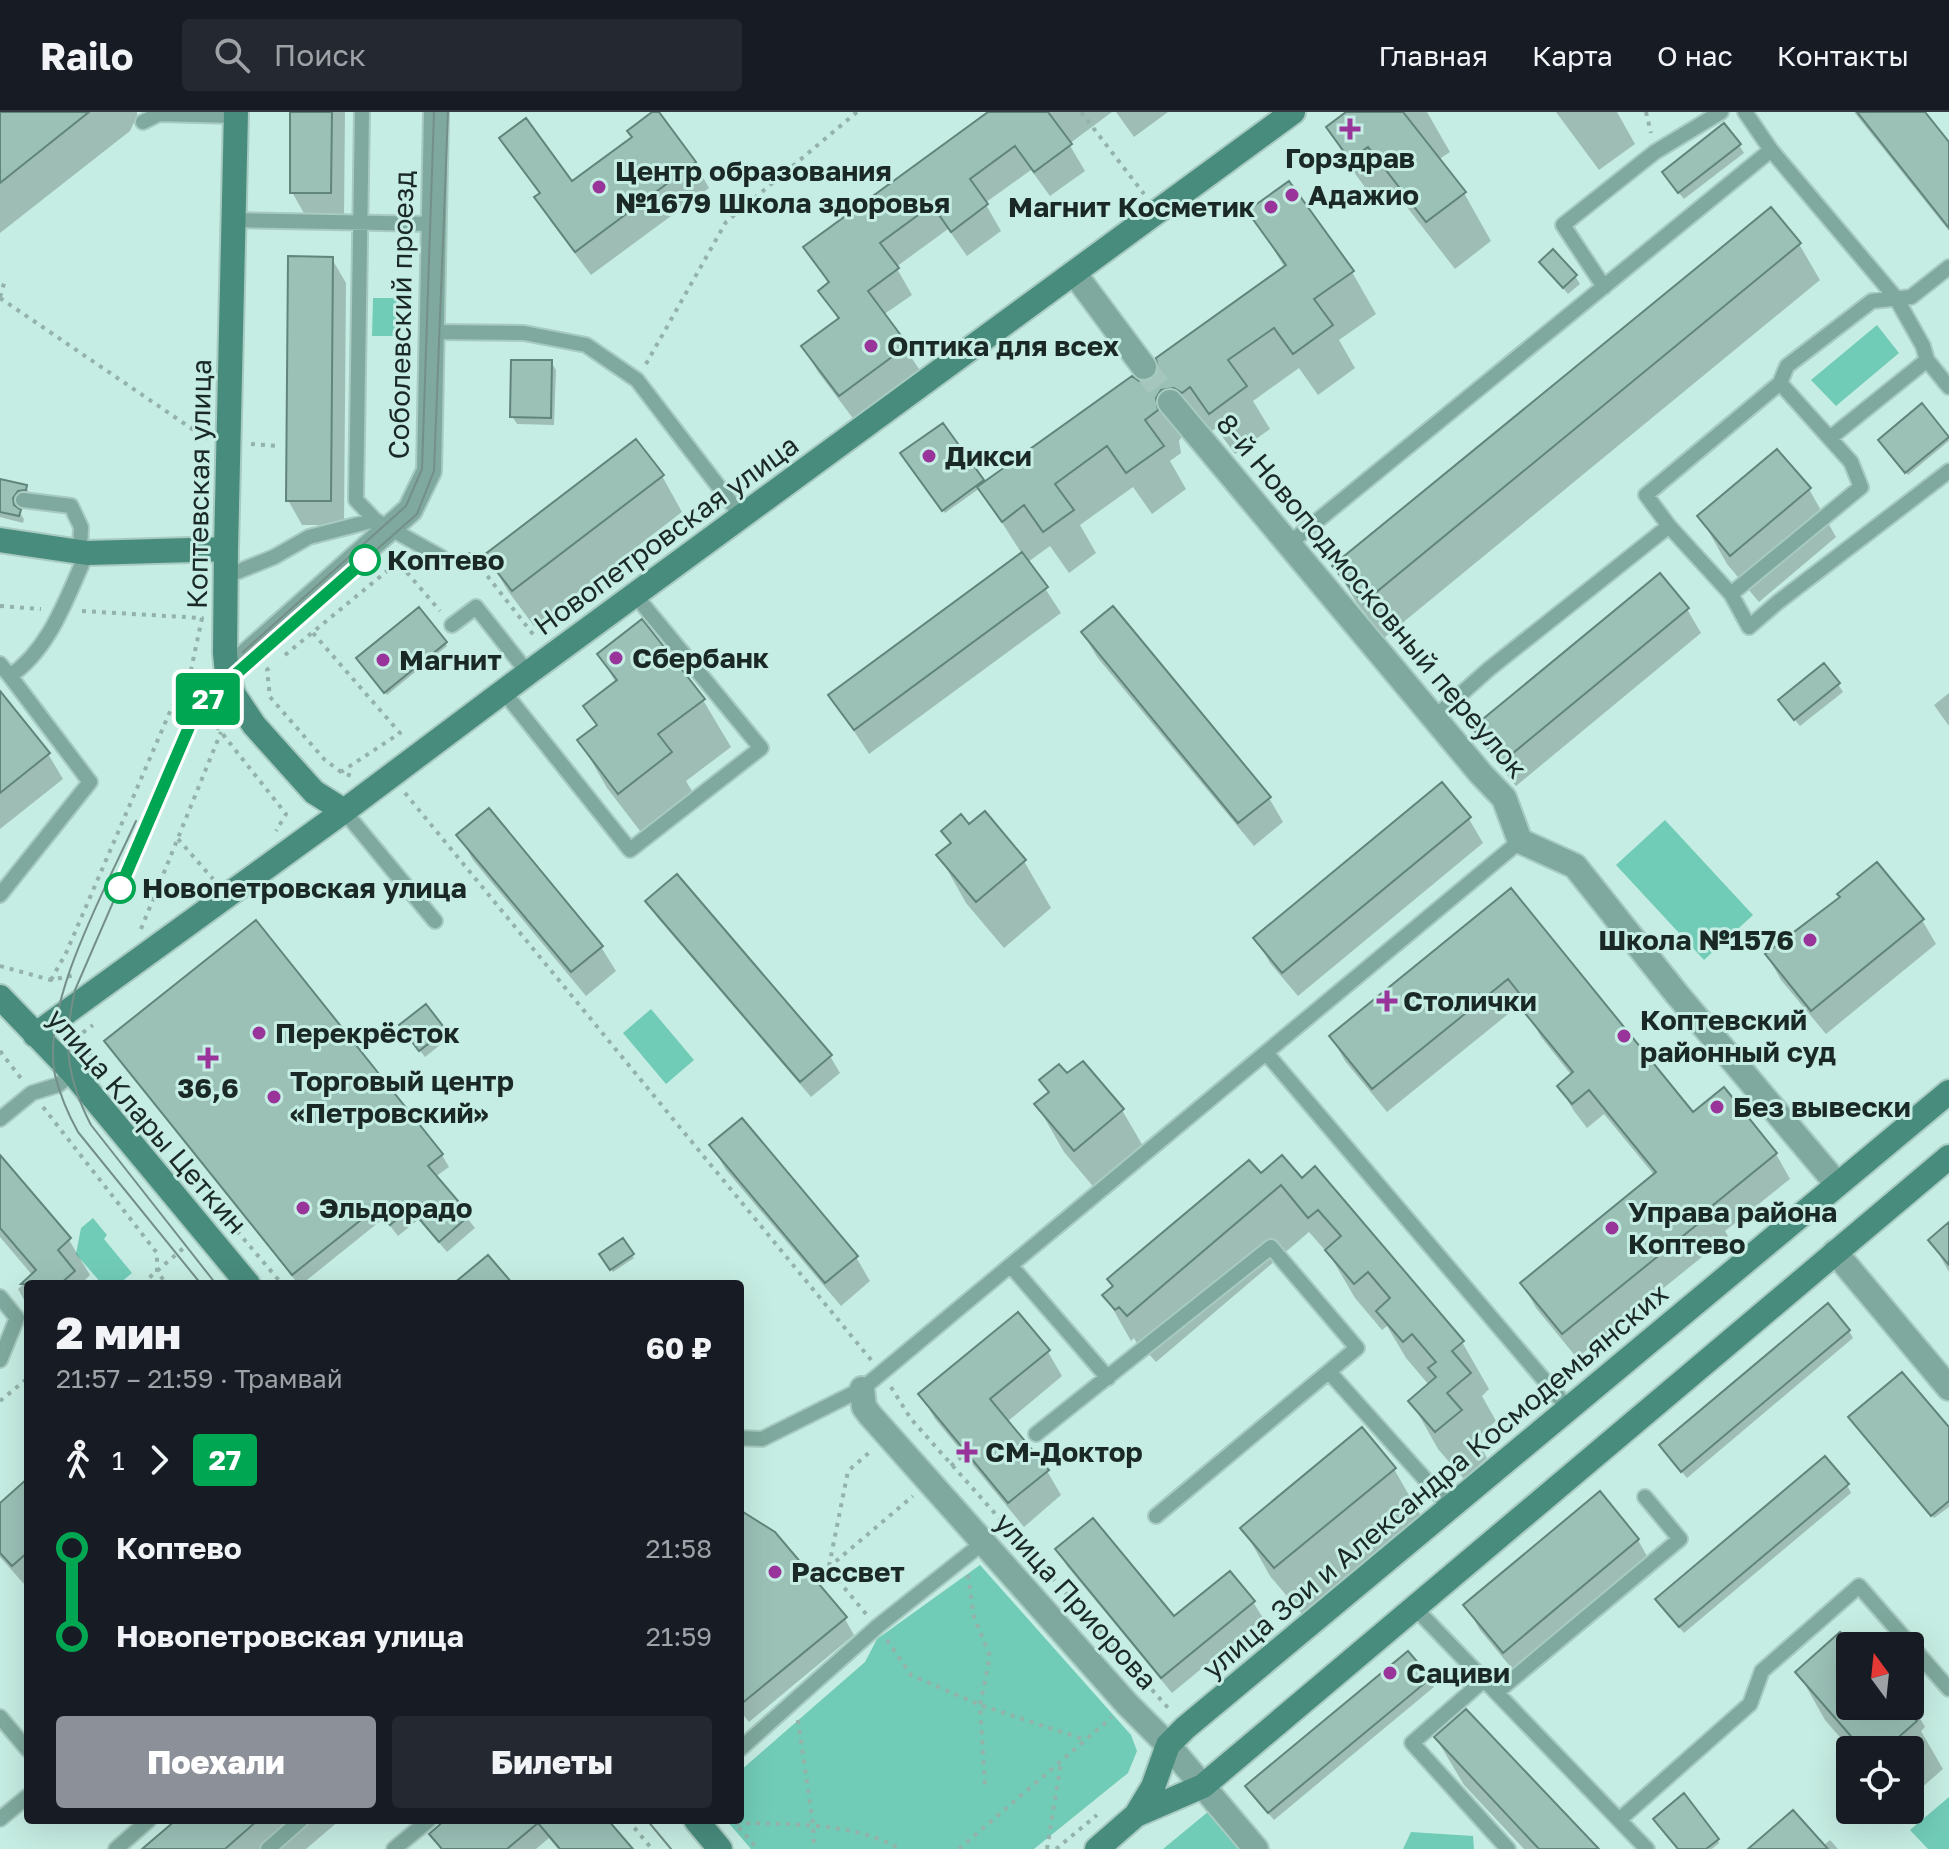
<!DOCTYPE html>
<html lang="ru">
<meta charset="utf-8">
<style>
:root{--surface:#171b24;--page:#242831;--text:#f1f3f6;--muted:#9ea1a6;--line:#363941;--accent:#8c9099}
body{margin:0;font-family:"Golos Text",sans-serif;background:var(--page);color:var(--text);height:100vh;display:flex;flex-direction:column;font-size:30px;white-space:nowrap}
*{box-sizing:border-box;margin:0}
p{font-size:26px;color:var(--muted)}
.icon{flex:none;width:44px;height:44px;fill:none;stroke:currentColor;stroke-width:2;stroke-linecap:round;stroke-linejoin:round}
.map{position:relative;flex:1;overflow:hidden}
.sheet{position:absolute;left:24px;top:1168px;width:720px;height:544px;display:flex;flex-direction:column;background:var(--surface);border-radius:8px;box-shadow:0 8px 32px #0002}
.sheet>*{flex:none}
.badge{padding:0 16px;border-radius:6px;font-size:28px;line-height:52px}
.needle{width:52px;rotate:345deg}
.controls{position:absolute;left:1836px;top:1520px;display:grid;gap:16px}
.controls a{display:grid;place-items:center;width:88px;height:88px;border-radius:8px;background:var(--surface);box-shadow:0 8px 32px #0002;font-size:40px}
.map>.badge{position:absolute;translate:-50% -50%;box-shadow:0 0 0 4px #fff}
.legs{display:flex;align-items:center;gap:12px;height:88px;padding:0 32px;font-size:26px}
.legs p{margin-inline-start:auto}
.overview{display:flex;align-items:center;justify-content:space-between;height:136px;padding:0 32px}
h1{font-size:44px;font-weight:800;line-height:60px}
.cta{display:flex;gap:16px;margin-top:auto;padding:16px 32px}
.cta a{flex:1;height:92px;border-radius:8px;background:var(--accent);color:#fff;font-size:32px;font-weight:800;line-height:92px;text-align:center}
.cta a+a{background:var(--page);color:var(--text)}
ul{padding:0 32px;list-style:none}
li{display:flex;align-items:center;gap:28px;height:88px;font-size:30px}
li i{display:grid;place-items:center;width:12px;height:100%;margin:0 10px;background:currentColor}
li i::after{content:'';width:20px;height:20px;margin:-10px;border:6px solid;border-radius:50%;background:var(--surface)}
li p{margin-inline-start:auto}
li:first-child i{background:linear-gradient(#0000 50%,currentColor 0)}
li:last-child i{background:linear-gradient(currentColor 50%,#0000 0)}
header{display:flex;align-items:center;gap:48px;box-sizing:border-box;height:112px;padding:0 40px;background:var(--surface);border-bottom:2px solid var(--line)}
header strong{font-size:38px}
nav{display:flex;gap:44px;margin-inline-start:auto;font-size:28px}
.search{width:560px;height:72px;background:var(--page);display:flex;align-items:center;gap:20px;box-sizing:border-box;padding:0 28px;border-radius:8px;color:var(--muted);font-size:30px}
.map>svg:first-child{display:block}
.green{fill:#71ccb7}
.shadow{fill:#0003}
.building{fill:#9bc1b7;stroke:#61857b;stroke-width:2}
.lines{fill:none;stroke-linecap:round;stroke-linejoin:round}
.street-tunnel{stroke:#a4c6bd;stroke-width:24;stroke-dasharray:24 12;stroke-linecap:butt}
.lane-casing{stroke:#a7cac1;stroke-width:18}
.street-casing{stroke:#a7cac1;stroke-width:28}
.secondary-casing{stroke:#a7cac1;stroke-width:28}
.path{stroke:#92b2aa;stroke-width:4;stroke-dasharray:4 6;stroke-linecap:butt}
.lane{stroke:#7fa99e;stroke-width:14}
.street{stroke:#7fa99e;stroke-width:24}
.secondary{stroke:#488c7d;stroke-width:24}
.tram{stroke:#738f88;stroke-width:2}
.line-1-casing{stroke:#fff;stroke-width:18}
.line-1{stroke:#00a651;stroke-width:12}
.poi-dot{fill:#98349a;stroke:#c6ede3;stroke-width:3}
.stop-1-dot{fill:#fff;stroke:#00a651;stroke-width:4}
.labels{text-anchor:middle;stroke-width:6;stroke-linejoin:round;paint-order:stroke}
.poi-label{font-size:28px;font-weight:bold;fill:#1a2926;stroke:#c6ede3;text-anchor:start}
.street-label{font-size:28px;fill:#1a2926;stroke:#c6ede3}
.stop-label{font-size:28px;font-weight:bold;fill:#1a2926;stroke:#c6ede3;text-anchor:start}
</style>
<header>
<strong>Railo</strong>
<div class="search"><svg class="icon" aria-label="search" viewBox="0 0 24 24"><circle cx="10" cy="10" r="6"/><path d="M15 15l6 6"/></svg>Поиск</div>
<nav><a>Главная</a><a>Карта</a><a>О нас</a><a>Контакты</a></nav>
</header>
<div class="map">
<svg width="1949" height="1737" viewBox="0 0 1949 1737">
<rect width="100%" height="100%" fill="#c6ede3"/>
<path class="green" d="M373,186H397L396,224H372Z
M1877,213L1899,241L1836,294L1811,268Z
M1665,708L1753,803L1704,848L1616,753Z
M651,897L694,948L666,972L623,921Z
M93,1106L107,1123L104,1127L132,1161L119,1172H102L76,1142L81,1116Z
M980,1453L1131,1623L1137,1639L1128,1661L1034,1737H751L726,1708H740V1659L865,1550L877,1527Z
M1949,1685V1737H1928L1910,1718Z
M1209,1699L1240,1737H1163Z
M1411,1720L1473,1724L1474,1737H1403Z"/>
<path class="shadow" d="M0,0H137V4L130,19L0,121Z
M292,0H345L344,105H306L292,80Z
M656,0L695,51L709,76L591,163L551,110L537,86L540,83L501,27L572,72L634,26Z
M991,0H1112L1069,32L1085,59L1050,84L1031,58L985,91L1001,119L967,144L948,117L896,155L912,183L883,203L921,260L855,309L818,260L803,234L839,209L821,179L829,173L806,136Z
M1116,0H1168L1134,25Z
M1349,0H1427L1450,40L1438,48L1464,81L1491,129L1455,157L1396,81L1379,94L1356,63L1328,16Z
M1556,0H1617L1635,32L1599,58Z
M1854,0H1923L1949,33V119Z
M1739,33L1744,41L1684,87L1668,68Z
M1250,99L1352,160L1376,202L1339,228L1355,256L1318,283L1299,256L1253,289L1270,317L1235,342L1216,316L1207,322L1185,320L1179,329L1181,341L1170,349L1186,377L1152,402L1133,375L1080,413L1096,441L1069,461L1050,434L1028,450L1061,501L869,642L831,584L1022,442L980,376L945,401L903,342L943,314L984,373L1138,271L1153,269L1285,156Z
M1799,132L1820,168L1384,526L1356,490L1335,455Z
M332,147L346,171L344,413H302L288,388Z
M1541,150L1575,164L1580,172L1568,182Z
M551,250L556,258L554,313L517,312L512,304Z
M1922,294L1949,325V329L1908,363L1882,331Z
M662,364L682,400L534,514L508,479L487,444Z
M0,369L26,375L30,383L23,386L16,395L24,407L23,411L0,405Z
M1809,377L1836,425L1759,490L1727,452L1700,404Z
M1687,497L1701,521L1516,674L1489,641L1474,617Z
M1083,521L1269,686L1283,710L1254,734L1097,545Z
M445,531L447,534L387,583L360,549Z
M600,543L703,588L731,635L686,669L698,689L647,728L607,676L580,629L598,615L586,594L616,571Z
M1838,572L1843,580L1800,614L1785,596Z
M1949,581V614L1934,593Z
M0,582L48,642L63,667L0,717Z
M1469,707L1483,731L1298,884L1270,851L1256,826Z
M969,715L1024,749L1051,796L1004,836L966,791L939,743L951,733L943,719Z
M459,723L601,835L616,859L586,884L473,748Z
M677,764L830,944L840,961L811,985L657,805L648,789Z
M1511,779L1693,1003L1723,978L1776,1042L1790,1067L1725,1119L1728,1124L1577,1246L1536,1196L1522,1171L1655,1064L1604,1002L1587,1016L1574,999L1559,974L1572,964L1541,925L1527,900L1529,898L1523,890L1387,1000L1345,949L1331,924Z
M1922,808L1936,832L1826,922L1781,868L1767,843Z
M444,919L449,926L425,945L406,921Z
M107,929L442,1043L449,1055L435,1065L475,1116L447,1140L419,1107L398,1124L384,1106L302,1172H298Z
M1067,964L1122,998L1150,1046L1102,1085L1064,1040L1037,993L1049,982L1042,969Z
M712,1034L856,1145L870,1169L841,1194L726,1058Z
M0,1046L69,1128L90,1163L81,1172H28V1195L18,1177L33,1164L0,1125Z
M1282,1046L1462,1230L1489,1277L1482,1284L1496,1309L1476,1326L1487,1346L1464,1367L1438,1337L1411,1289L1429,1273L1406,1246L1387,1214L1382,1218L1355,1186L1331,1145L1309,1120L1156,1250L1148,1241L1144,1244L1134,1226L1131,1229L1105,1183Z
M1949,1113V1160L1931,1128Z
M622,1129L634,1146L613,1160L602,1142Z
M1849,1219L1853,1226L1687,1366L1666,1341Z
M1048,1240L1062,1264L1007,1310L1047,1359L1061,1383L1024,1415L935,1307L921,1283Z
M1852,1309L1949,1318V1395L1934,1406Z
M1394,1357L1421,1404L1302,1502L1270,1464L1243,1416Z
M28,1369V1468L24,1472L0,1445V1393Z
M1847,1373L1851,1381L1684,1521L1662,1495L1657,1488Z
M1599,1382L1638,1428L1652,1453L1518,1564L1480,1518L1466,1494Z
M740,1400L845,1507L854,1523L749,1610L740,1599Z
M1058,1438L1174,1507L1253,1490L1263,1506L1172,1581L1067,1454Z
M1850,1535V1594H1910V1589L1925,1615L1921,1619L1943,1657L1910,1686V1638H1851L1825,1608L1798,1560Z
M1408,1542L1434,1575L1274,1708L1252,1682Z
M1436,1626L1596,1737H1524L1464,1673Z
M179,1708H340L306,1737H145Z
M448,1708H606L630,1737H558L549,1726L536,1737H440L431,1722Z
M1718,1728L1719,1731L1712,1737H1679Z
M1830,1728L1838,1737H1757L1823,1734Z"/>
<path class="building" d="M0,0H89L0,71Z
M290,0H332L331,81H290Z
M652,0H659L696,50L575,140L534,85L540,81L499,26L526,6L572,69L632,25L627,19Z
M988,0H1048L1072,32L1034,60L1015,34L970,67L988,92L951,120L932,93L880,131L899,156L868,179L908,233L839,284L801,234L839,206L818,179L829,170L803,135Z
M1346,0H1403L1466,80L1426,110L1368,35L1350,48L1326,15Z
M1857,0H1925L1949,30V116Z
M1724,11L1741,32L1678,81L1662,60Z
M1289,69L1354,159L1314,187L1333,213L1293,242L1274,216L1228,248L1247,274L1209,302L1190,275L1182,281L1174,276L1161,278L1156,286L1158,298L1145,308L1164,334L1126,361L1107,334L1055,372L1074,398L1043,420L1024,393L1002,410L977,375L1132,264L1139,269L1152,267L1158,260L1156,246L1286,153L1247,99Z
M1771,95L1801,131L1363,491L1332,454Z
M1553,137L1577,163L1563,176L1539,150Z
M288,144L333,145L331,389H286Z
M511,248H552L551,306L510,305Z
M1922,291L1949,325L1905,361L1878,328Z
M943,311L984,368L942,399L900,341Z
M636,327L664,363L512,479L484,443Z
M1777,337L1811,376L1730,444L1697,404Z
M0,367L27,373L26,378L18,379L13,386L14,393L21,398L19,404L0,400Z
M1022,440L1048,475L854,618L828,583Z
M1660,461L1689,496L1501,651L1472,616Z
M1113,494L1271,685L1238,711L1081,520Z
M419,495L447,530L384,581L356,546Z
M642,507L705,587L658,622L672,640L618,682L577,628L597,613L583,594L617,568L597,542Z
M1824,551L1840,571L1794,608L1778,588Z
M0,579L50,641L0,681Z
M1442,670L1471,705L1282,861L1253,826Z
M489,696L603,834L571,860L456,723Z
M985,699L1026,748L976,790L936,743L951,731L941,719L961,702L969,712Z
M1877,750L1924,807L1811,899L1765,842L1840,785L1837,782Z
M677,762L832,943L800,970L645,789Z
M1511,776L1693,1000L1724,975L1777,1041L1712,1094L1715,1098L1562,1222L1520,1171L1656,1060L1589,978L1572,992L1557,974L1573,960L1524,900L1530,895L1508,867L1372,977L1329,924Z
M256,808L443,1042L428,1054L470,1103L439,1130L410,1096L390,1113L376,1096L292,1163L104,929Z
M426,892L446,918L419,939L399,913Z
M1083,949L1124,997L1074,1039L1034,992L1049,980L1039,968L1059,952L1067,961Z
M742,1006L858,1144L825,1171L709,1033Z
M0,1043L71,1126L58,1138L75,1159L60,1172H21L36,1158L0,1116Z
M1282,1043L1302,1066L1315,1054L1464,1229L1452,1239L1471,1261L1447,1281L1462,1298L1435,1320L1408,1289L1436,1265L1428,1256L1436,1250L1412,1222L1403,1230L1376,1199L1390,1186L1368,1160L1354,1172L1325,1138L1341,1124L1318,1098L1308,1106L1281,1073L1127,1204L1119,1195L1115,1198L1102,1183L1113,1174L1107,1167L1249,1048L1261,1061Z
M1949,1110V1153L1928,1128Z
M623,1126L634,1142L610,1158L599,1142Z
M488,1143L513,1172H453Z
M1828,1191L1850,1218L1681,1360L1659,1333Z
M1018,1200L1050,1238L990,1287L1049,1358L1008,1391L918,1282Z
M1902,1260L1949,1315V1389L1931,1404L1848,1305Z
M1362,1315L1396,1356L1274,1456L1240,1416Z
M1825,1344L1849,1372L1679,1515L1655,1487Z
M28,1366V1440L12,1454L0,1441V1391Z
M1600,1379L1639,1427L1503,1541L1463,1493Z
M740,1398L775,1420L847,1505L740,1593Z
M1093,1406L1174,1504L1230,1459L1255,1489L1161,1566L1055,1437Z
M1840,1520L1850,1532V1594H1904L1917,1609L1884,1638H1863L1795,1560Z
M1408,1539L1431,1566L1268,1701L1245,1674Z
M1466,1597L1599,1737H1539L1434,1625Z
M1684,1681L1719,1727L1706,1737H1678L1653,1707Z
M1793,1698L1828,1737H1748Z
M176,1708H258L225,1737H142Z
M445,1708H608L633,1737H560L538,1711L507,1737H442L429,1722Z"/>
<g class="lines">
<path class="street-tunnel" d="M1144,255L1170,290"/>
<defs>
<path id="lane" d="M362,0L356,388L375,408L441,445
M1745,0L1771,38
M143,10L159,2L236,4
M234,108L433,112
M1604,175L1563,113L1655,40L1721,0
M431,220L524,221L586,233L637,268L742,405
M1927,248L1949,275
M23,388L71,394L81,415L80,440
M1669,414L1731,482L1861,375L1851,350L1780,271
M1290,431L1771,38L1896,186L1923,234L1927,248L1830,326
M227,464L274,445L309,425L375,408
M1731,482L1749,515L1778,490L1949,359
M452,513L476,495L528,561
M0,552L10,564C51,536 67,484 87,441
M504,580L630,738L761,636L635,483
M1434,606L1489,557L1669,414L1646,383L1780,271L1787,254L1872,189L1911,185L1949,155
M344,699L435,809
M0,783L90,670L10,564
M1267,942L1568,1296
M0,1007L32,981L58,973L73,961
M1011,1154L1108,1266
M0,1185L17,1206L0,1248
M1330,1261L1450,1395
M1036,1322L1271,1135L1357,1236L1156,1404
M740,1326L762,1327L862,1277L1520,729
M1414,1495L1647,1737
M1485,1567L1412,1631L1508,1737
M1497,1580L1680,1427L1645,1385
M0,1605L28,1638
M740,1637L878,1514L984,1430
M0,1707L28,1684
M1619,1708L1750,1592L1762,1559L1859,1474L1949,1577
M116,1737L149,1708
M268,1737L301,1708
M394,1737L429,1708"/>
<path id="street" d="M1074,161L1144,255
M1170,290L1481,662L1504,686L1520,729L1575,754L1676,881L1837,1072
M227,561L410,398L429,359L436,0
M1835,1140L1949,1276
M862,1277L864,1295L870,1303L1127,1592L1168,1633L1256,1737"/>
<path id="secondary" d="M236,0L226,437L225,541L227,561L234,583L254,613L314,680L344,699
M0,428L87,441L226,437
M0,885L73,961L248,1172
M35,923L344,699L528,561L1293,0
M1136,1703L1153,1675L1168,1633L1185,1616L1949,980
M696,1708L720,1737
M1097,1737L1136,1703L1203,1674L1949,1045"/>
</defs>
<use href="#lane" class="lane-casing"/>
<use href="#street" class="street-casing"/>
<use href="#secondary" class="secondary-casing"/>
<path class="path" d="M1081,0L1144,82
M1646,0L1651,21
M0,185L5,168
M0,186L207,327
M646,252L726,110L857,0
M251,332L277,334
M458,443L470,442L536,526
M0,494L41,497
M82,499L202,506L187,577
M313,521L400,621L341,660
M285,543L398,450L440,499
M269,556L267,558L270,585L324,647L341,660L354,665
M405,681L872,1249
M178,727L213,767
M141,817L221,620
M0,854L51,868L75,863
M51,868L66,841L172,595L187,577L286,702L276,719
M0,939L23,969
M91,943L77,925L93,913
M43,995L157,1141V1160L167,1172
M237,1119L282,1172
M142,1172L187,1133
M891,1275L911,1307L1170,1598
M0,1289L28,1266
M951,1354L967,1340
M829,1454L848,1359L871,1339
M968,1463L974,1505L990,1544L980,1593L985,1674
M866,1502L828,1456L913,1384
M887,1528L911,1563L980,1593L1086,1628
M798,1608L813,1712L814,1737
M628,1708L652,1737
M732,1708L758,1737
M736,1711C788,1712 854,1710 900,1737
M959,1737L1112,1605
M1047,1737L1061,1650
M1056,1737L1097,1703"/>
<use href="#lane" class="lane"/>
<use href="#street" class="street"/>
<use href="#secondary" class="secondary"/>
<path class="tram" d="M243,540L406,394L422,357L434,0
M180,610L194,585L213,566
M136,709C107,774 40,893 55,963C60,983 68,1002 78,1020L201,1172
M216,1172L91,1013C66,965 63,931 75,878L192,608L210,585L417,402L434,359L448,0
M647,1708L671,1737"/>
</g>
<g class="lines">
<defs>
<path id="line-1" d="M120,776L192,608L210,585L365,448"/>
</defs>
<use href="#line-1" class="line-1-casing"/>
<use href="#line-1" class="line-1"/>
</g>
<g class="poi-dot">
<path d="M1346 5h8v8h8v8h-8v8h-8v-8h-8v-8h8z"/>
<circle cx="599" cy="75" r="8"/>
<circle cx="1292" cy="83" r="8"/>
<circle cx="1271" cy="95" r="8"/>
<circle cx="871" cy="234" r="8"/>
<circle cx="929" cy="344" r="8"/>
<circle cx="616" cy="546" r="8"/>
<circle cx="383" cy="548" r="8"/>
<circle cx="1810" cy="828" r="8"/>
<path d="M1383 877h8v8h8v8h-8v8h-8v-8h-8v-8h8z"/>
<circle cx="259" cy="921" r="8"/>
<circle cx="1624" cy="924" r="8"/>
<path d="M204 934h8v8h8v8h-8v8h-8v-8h-8v-8h8z"/>
<circle cx="274" cy="985" r="8"/>
<circle cx="1717" cy="995" r="8"/>
<circle cx="303" cy="1096" r="8"/>
<circle cx="1612" cy="1116" r="8"/>
<path d="M963 1328h8v8h8v8h-8v8h-8v-8h-8v-8h8z"/>
<circle cx="775" cy="1460" r="8"/>
<circle cx="1390" cy="1561" r="8"/>
</g>
<g class="stop-1-dot">
<circle cx="365" cy="448" r="14"/>
<circle cx="120" cy="776" r="14"/>
</g>
<g class="labels">
<g class="poi-label">
<text x="1350" y="56" text-anchor="middle">Горздрав</text>
<text x="615" y="69">Центр образования<tspan x="615" dy="32">№1679 Школа здоровья</tspan></text>
<text x="1308" y="93">Адажио</text>
<text x="1255" y="105" text-anchor="end">Магнит Косметик</text>
<text x="887" y="244">Оптика для всех</text>
<text x="945" y="354">Дикси</text>
<text x="632" y="556">Сбербанк</text>
<text x="399" y="558">Магнит</text>
<text x="1794" y="838" text-anchor="end">Школа №1576</text>
<text x="1403" y="899">Столички</text>
<text x="1640" y="918">Коптевский<tspan x="1640" dy="32">районный суд</tspan></text>
<text x="275" y="931">Перекрёсток</text>
<text x="290" y="979">Торговый центр<tspan x="290" dy="32">«Петровский»</tspan></text>
<text x="208" y="986" text-anchor="middle">36,6</text>
<text x="1733" y="1005">Без вывески</text>
<text x="319" y="1106">Эльдорадо</text>
<text x="1628" y="1110">Управа района<tspan x="1628" dy="32">Коптево</tspan></text>
<text x="985" y="1350">СМ-Доктор</text>
<text x="791" y="1470">Рассвет</text>
<text x="1406" y="1571">Сациви</text>
</g>
<g class="street-label">
<text transform="translate(401 203) rotate(-89)" y="10">Соболевский проезд</text>
<text transform="translate(199 372) rotate(-89)" y="10">Коптевская улица</text>
<text transform="translate(666 423) rotate(-36)" y="10">Новопетровская улица</text>
<text transform="translate(1372 484) rotate(50)" y="10">8-й Новоподмосковный переулок</text>
<text transform="translate(147 1009) rotate(49)" y="10">улица Клары Цеткин</text>
<text transform="translate(1435 1369) rotate(-40)" y="10">улица Зои и Александра Космодемьянских</text>
<text transform="translate(1076 1489) rotate(48)" y="10">улица Приорова</text>
</g>
<g class="stop-label">
<text x="387" y="458">Коптево</text>
<text x="142" y="786">Новопетровская улица</text>
</g>
</g>
</svg>
<div class="controls">
<a><svg class="needle" viewBox="-14 -14 28 28"><path d="M0-13l5 13h-10z" fill="#e53935"/><path d="M0 13l5-13h-10z" fill="#9ea1a6"/></svg></a>
<a><svg class="icon" aria-label="locate" viewBox="0 0 24 24"><circle cx="12" cy="12" r="6"/><path d="M12 2v4M12 18v4M2 12h4M18 12h4"/></svg></a>
</div>
<b class="badge" style="left:208px;top:587px;background:#00a651;color:#fff">27</b>
<section class="sheet">
<div class="overview"><div><h1>2 мин</h1><p>21:57 – 21:59 · Трамвай</p></div><b>60 ₽</b></div>
<div class="legs"><svg class="icon" aria-label="walk" viewBox="0 0 24 24"><circle cx="13" cy="4" r="2"/><path d="M13 8l-2 6 4 7M11 14l-3 7M7 12l3-4h3l4 4"/></svg>1<svg class="icon" aria-label="forward" viewBox="0 0 24 24"><path d="M9 5l7 7-7 7"/></svg><b class="badge" style="background:#00a651;color:#fff">27</b></div>
<ul>
<li><i style="color:#00a651"></i><b>Коптево</b><p>21:58</p></li>
<li><i style="color:#00a651"></i><b>Новопетровская улица</b><p>21:59</p></li>
</ul>
<div class="cta"><a>Поехали</a><a>Билеты</a></div>
</section>
</div>
